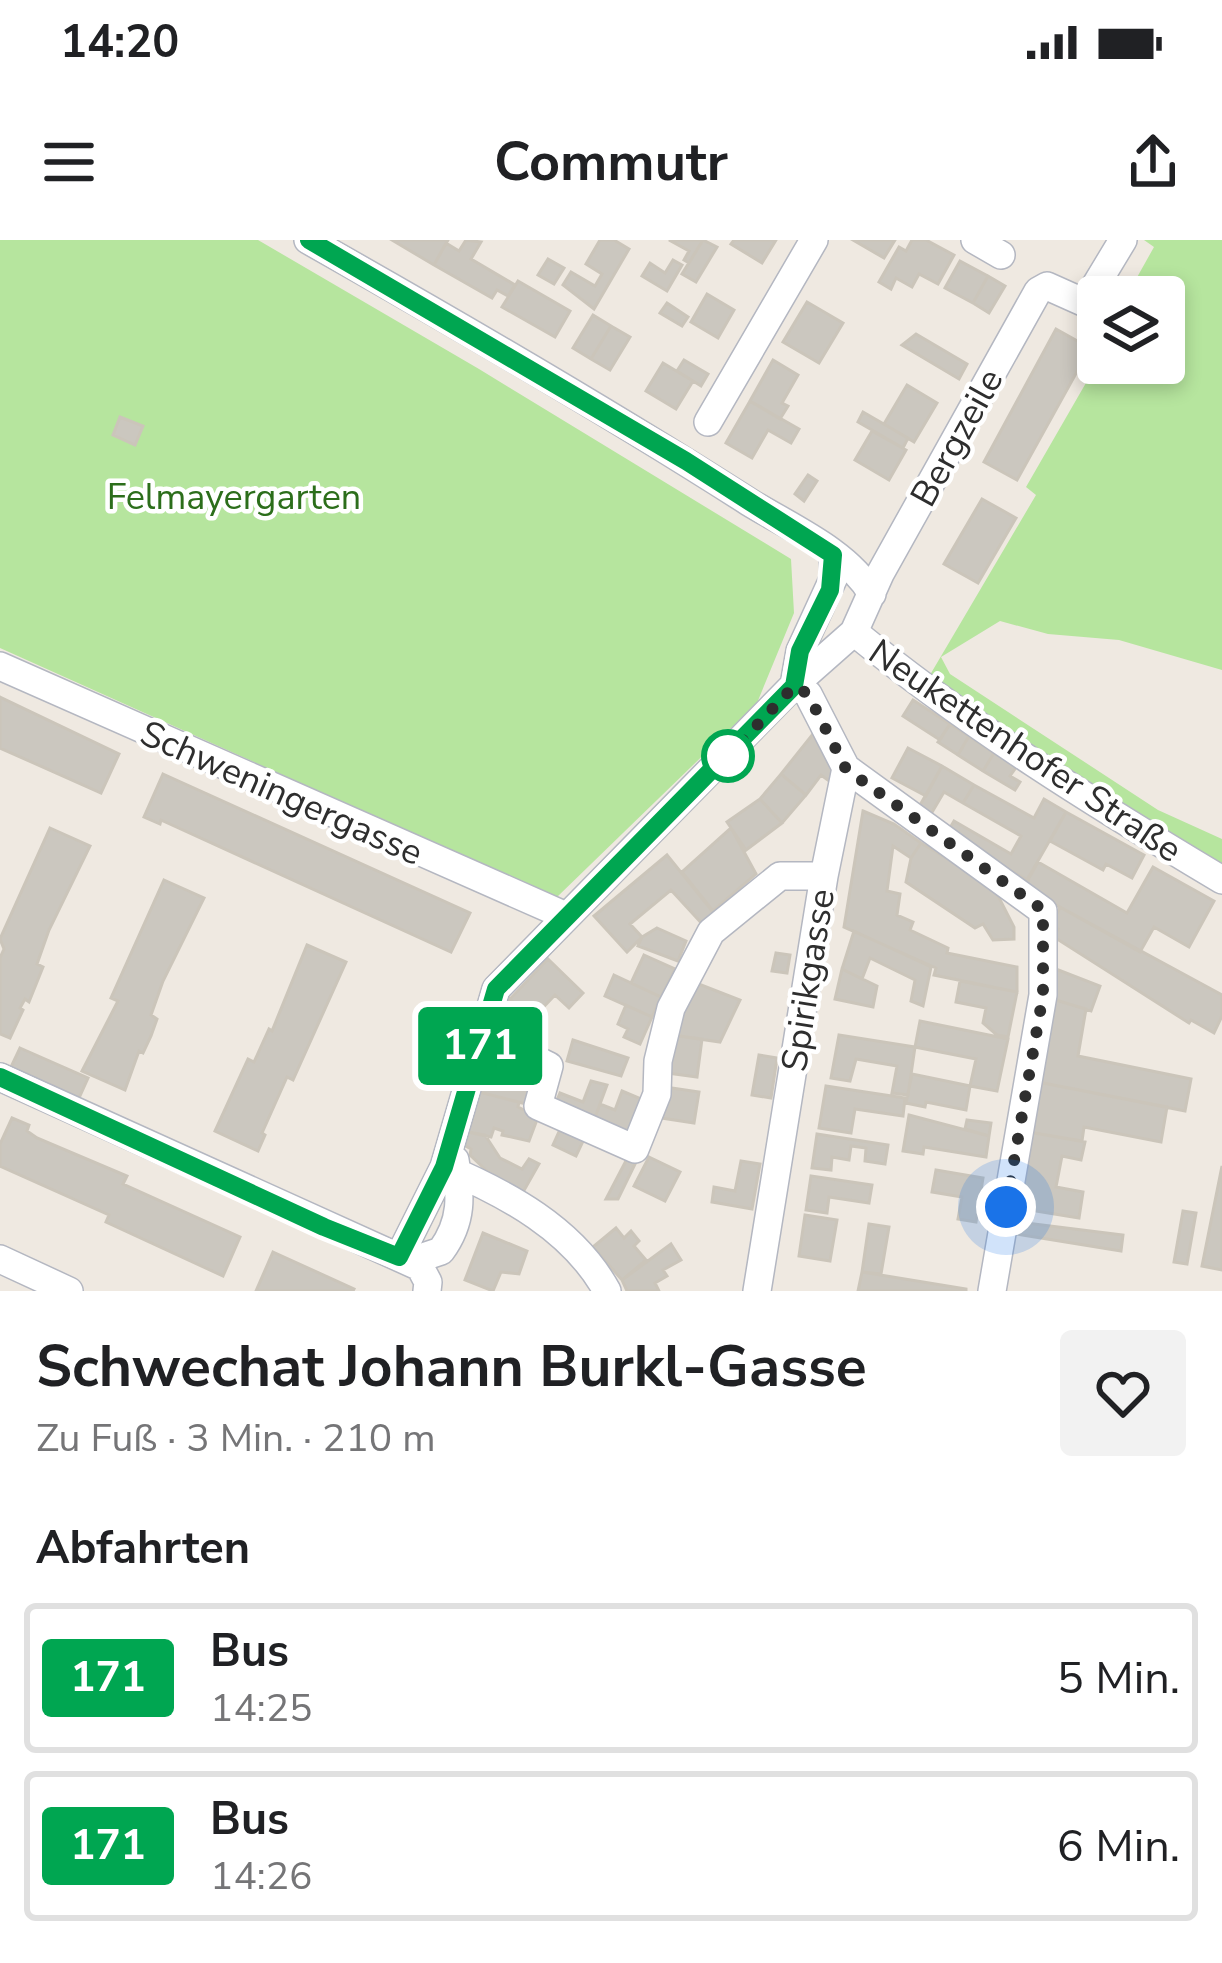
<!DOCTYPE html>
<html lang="de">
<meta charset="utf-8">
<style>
:root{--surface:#fff;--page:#f2f2f2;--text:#202124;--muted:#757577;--line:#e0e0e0}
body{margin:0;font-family:"Nunito Sans",sans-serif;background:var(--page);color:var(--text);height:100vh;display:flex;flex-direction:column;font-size:45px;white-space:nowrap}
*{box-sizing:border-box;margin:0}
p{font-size:39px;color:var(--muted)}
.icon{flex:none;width:66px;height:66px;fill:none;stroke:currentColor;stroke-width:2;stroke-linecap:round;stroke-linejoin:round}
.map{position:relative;height:1051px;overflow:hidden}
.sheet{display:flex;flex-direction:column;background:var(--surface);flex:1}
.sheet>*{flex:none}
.badge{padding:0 24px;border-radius:9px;font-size:42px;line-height:78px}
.fabs{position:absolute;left:1077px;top:36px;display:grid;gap:24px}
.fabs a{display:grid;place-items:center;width:108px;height:108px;border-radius:12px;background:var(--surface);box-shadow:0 6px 18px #0003;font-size:60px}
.you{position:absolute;width:60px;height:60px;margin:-30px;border:9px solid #fff;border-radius:50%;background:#1a73e8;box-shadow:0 0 0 18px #1a73e833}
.map>.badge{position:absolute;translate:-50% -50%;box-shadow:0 0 0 6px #fff}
h2{padding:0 36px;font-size:45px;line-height:108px}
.round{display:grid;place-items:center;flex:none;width:126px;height:126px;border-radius:12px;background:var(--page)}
.overview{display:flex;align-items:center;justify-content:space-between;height:204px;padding:0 36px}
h1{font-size:57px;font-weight:700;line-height:90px}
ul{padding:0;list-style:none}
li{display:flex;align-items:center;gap:36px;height:150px;margin:0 24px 18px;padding:0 12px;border:6px solid var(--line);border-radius:12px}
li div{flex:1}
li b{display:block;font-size:45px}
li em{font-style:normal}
li .badge{min-width:132px;font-weight:700;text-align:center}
.status{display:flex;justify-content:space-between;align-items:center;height:84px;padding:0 60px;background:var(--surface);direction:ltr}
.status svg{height:33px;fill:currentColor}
header{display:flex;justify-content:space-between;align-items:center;height:156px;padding:0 36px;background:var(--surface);font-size:54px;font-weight:700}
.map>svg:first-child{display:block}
.green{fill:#b6e59e}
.building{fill:#cbc7bf;stroke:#cbc5ba;stroke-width:3}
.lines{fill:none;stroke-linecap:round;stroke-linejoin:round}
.minor-casing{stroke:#b4b7c1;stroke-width:30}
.minor{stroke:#fff;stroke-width:27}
.line-casing{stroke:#fff;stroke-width:27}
.line{stroke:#00a651;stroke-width:18}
.walk{stroke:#2e2e2e;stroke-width:12;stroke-dasharray:0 21.6}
.stop-dot{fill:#fff;stroke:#00a651;stroke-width:6}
.labels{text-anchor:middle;stroke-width:9;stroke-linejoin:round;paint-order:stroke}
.street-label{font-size:36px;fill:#2e2e2e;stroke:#fff}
.park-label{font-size:36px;fill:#2c6e1b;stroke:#fff}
</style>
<div class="status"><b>14:20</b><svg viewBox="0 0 49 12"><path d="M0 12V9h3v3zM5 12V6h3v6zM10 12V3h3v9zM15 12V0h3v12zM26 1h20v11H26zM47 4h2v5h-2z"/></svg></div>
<header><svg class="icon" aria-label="menu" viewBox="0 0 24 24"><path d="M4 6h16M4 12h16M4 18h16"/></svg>Commutr<svg class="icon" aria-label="share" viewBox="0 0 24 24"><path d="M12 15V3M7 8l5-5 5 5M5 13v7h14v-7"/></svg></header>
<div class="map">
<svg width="1222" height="1051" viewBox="0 0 1222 1051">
<rect width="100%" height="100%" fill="#efe9e1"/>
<path class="green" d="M0,0H258L479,129L791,319L794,373L757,463L556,658L0,408Z
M1144,0H1222V430L1119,400L1048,394L1000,381L941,417L950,434L1158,570L1222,599V626L1039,515L927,440L1036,255L1026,247L1098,122L1164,123V57H1126L1154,7Z"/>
<path class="building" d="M392,0H448L434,25Z
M466,0L481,2L471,19L515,45L508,56L497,50L492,58L434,25L446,3L459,11Z
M600,0H614L629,9L594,69L563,45L571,32L595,46L602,34L586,24Z
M669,0H703L689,23L684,20L689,11Z
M703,0L717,7L696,42L682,34Z
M734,0H776L762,23L731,4Z
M853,0H895L884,18Z
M912,0H926L954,15L938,44L919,34L912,47L896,38L891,49L879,42L899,7L906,11Z
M548,19L564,28L554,44L538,35Z
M673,20L682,25L667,51L642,36L650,23L665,33Z
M960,21L988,36L973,63L945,48Z
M988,36L1005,46L989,73L973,63Z
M518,41L570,71L555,97L502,67Z
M707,54L734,70L718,98L691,82Z
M807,62L843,83L819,123L783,102Z
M667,63L688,77L682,86L660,73Z
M593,75L611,86L591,119L573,108Z
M611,86L630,97L610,130L591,119Z
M1056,89L1090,108L1017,240L984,222Z
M916,94L967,124L959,139L902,105Z
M684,120L708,134L701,146L677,131Z
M773,120L798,135L782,163L788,166L780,179L750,161Z
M663,123L693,141L676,169L646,151Z
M907,145L937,163L914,202L884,184Z
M750,161L799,189L791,203L768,190L752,218L726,203Z
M863,172L908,198L903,208L858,182Z
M120,177L143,186L135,205L113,195Z
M872,191L906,210L889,240L855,220Z
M808,235L817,241L804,261L795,254Z
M982,259L1016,278L978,343L944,324Z
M0,457L119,514L101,553L0,508Z
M913,460L950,484L940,500L903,476Z
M950,484L969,496L958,515L938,502Z
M813,494L833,531L832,543L821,535L806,555L781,534Z
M969,496L994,513L983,531L958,515Z
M908,508L942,526L926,556L892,538Z
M994,513L1017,526L1010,536L1020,542L1015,550L983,531Z
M942,526L974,545L963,563L944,552L931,574L919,567Z
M163,534L470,673L451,712L161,580L160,584L144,577Z
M781,534L806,555L782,583L760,559Z
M974,545L1034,578L1044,559L1066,572L1027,640L947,593L954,581L1011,614L1021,596L963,563Z
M760,559L782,583L746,610L727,582Z
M863,571L894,584L921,603L911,618L893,606L887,651L900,654L897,675L913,682L910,690L948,708L947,713L1017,727V752L934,735L936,728L844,687Z
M1066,572L1144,615L1132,638L1106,624L1103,630L1050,601Z
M50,588L90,606L49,690L37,724L43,727L29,762L25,759L20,768L23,770L10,798L0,794V718L4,709L0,699Z
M731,588L756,634L713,671L682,632Z
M921,603L993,646L1014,687V699L993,700L983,684L975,688L906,642L911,618Z
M667,615L717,677L705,687L671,650L630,684L642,697L627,712L594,676Z
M1038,622L1127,673L1153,627L1214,661L1189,707L1154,687L1140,712L1024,647Z
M164,640L204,658L163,741L151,775L157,779L151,796L143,813L139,811L125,850L82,831L118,761L111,758Z
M1060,667L1222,755V776L1214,793L1191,780L1189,783L1054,697L1058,689L1051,686Z
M657,688L686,701L678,721L638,706L642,697Z
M854,691L931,727L923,766L911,761L915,740L870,718L862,739L842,729Z
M307,705L346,722L293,840L287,837L262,893L265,895L258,911L215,891L248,819L254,822L269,789L272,791Z
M776,713L790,715L787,733L772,731Z
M644,715L675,729L661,757L631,743Z
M548,719L583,753L569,768L555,755L532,779L510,759Z
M1048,726L1100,746L1091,771L1049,758Z
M842,729L877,746L873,767L835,759Z
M614,735L661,757L652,777L605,756Z
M960,741L1017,752L1008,797L997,795L983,783L986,768L956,762Z
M696,743L740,760L720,802L672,795Z
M1049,758L1086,769L1078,816L1191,839L1185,871L1038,842Z
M510,759L528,776L519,793L502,785Z
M626,765L652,777L640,804L624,797L628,789L618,784Z
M920,781L1008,799L997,851L970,846L976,819L915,807Z
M672,795L702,799L697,837L667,833Z
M839,795L915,807L908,855L892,853L897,826L856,819L850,841L831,838Z
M573,800L628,818L621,836L567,821Z
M20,808L88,838L79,858L11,827Z
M491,815L509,820L503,841L531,849L526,864L479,852Z
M759,815L777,818L771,858L752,855Z
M912,834L970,846L966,870L926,862L925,867L906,863Z
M591,841L607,845L593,883L554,868L560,853L583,862Z
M1038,842L1167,867L1161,902L1084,887L1082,901L1029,892Z
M826,846L905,858L903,876L855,869L851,893L819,888Z
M665,847L699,852L694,883L661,878Z
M622,851L646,861L631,898L593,883L600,864L615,870Z
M479,852L519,862L518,867L538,877L529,901L502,895L503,891L494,888L491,897L468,892Z
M909,875L989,896L986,917L924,907L923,914L903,911Z
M12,878L29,885L27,891L37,898L127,936L123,944L240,997L223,1036L106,982L109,975L0,926V904Z
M967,880L991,883L989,896L965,889Z
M562,885L585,897L576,916L553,905Z
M468,892L485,895L500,918L522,929L529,919L539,924L522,954L490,934L470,915L471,909L464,905Z
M1029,892L1085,902L1081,920L1062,916L1056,947L1083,952L1079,978L1017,968Z
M817,894L888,905L885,924L865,921L866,908L851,906L849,920L832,917L831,930L812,928Z
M628,917L636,922L618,959H606Z
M649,917L680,932L665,961L634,946Z
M741,921L760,924L752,969L712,962L714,947L735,951Z
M1222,926V1030L1202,1026Z
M936,930L983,938L976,982L958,979L962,957L932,952Z
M811,936L872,945L869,963L829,957L827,973L806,970Z
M1183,971L1196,973L1187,1024L1174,1022Z
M805,975L837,980L830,1021L799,1016Z
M1018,982L1123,995L1121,1011L1016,994Z
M869,984L889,987L881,1034L862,1032Z
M616,988L624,998L631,991L639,1001L634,1006L646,1020L622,1040L593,1007Z
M483,993L527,1011L519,1034L501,1032L493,1051L465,1040Z
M671,1004L681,1020L663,1030L667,1036L655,1043L659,1051H627L622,1040Z
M273,1012L354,1049L353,1051H256Z
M862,1032L966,1049V1051H858Z"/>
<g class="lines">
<defs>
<path id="minor" d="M308,0C457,84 605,170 749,262C790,287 848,312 872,354
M975,0L1001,15
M708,182L814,0
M854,392C969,486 1095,564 1222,640
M0,426L566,676
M794,445L800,411L834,337L833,315
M846,528L1043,671V755L992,1051
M484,794L549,826L538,866L635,909L657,854L658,821L671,768L711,692L780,636H824
M0,837L420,1027L428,1042L427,1051
M444,927C507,954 573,989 607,1051
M399,1017L444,927L496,749L794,445L854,392L880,334L1038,51L1047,46L1085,63L1123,0
M399,1017H423L441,1011C463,981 461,955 455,920
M0,1019L69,1051
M757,1051L824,636L846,528L808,454L794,445"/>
</defs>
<use href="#minor" class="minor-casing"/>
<use href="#minor" class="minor"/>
</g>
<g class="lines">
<defs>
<path id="line" d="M0,837L324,987L399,1017L444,927L496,749L794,446L800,411L830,350L833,315L686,221L309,0"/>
</defs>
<use href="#line" class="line-casing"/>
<use href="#line" class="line"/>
<path class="walk" d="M728,516L794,446L808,454L846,529L1043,670V755L1006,967"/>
</g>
<circle class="stop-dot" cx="728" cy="516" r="24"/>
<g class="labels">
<g class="street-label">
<text transform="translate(956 197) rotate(-61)" y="13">Bergzeile</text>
<text transform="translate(1026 510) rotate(34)" y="13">Neukettenhofer Straße</text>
<text transform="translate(282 552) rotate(24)" y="13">Schweningergasse</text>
<text transform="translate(807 740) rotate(-81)" y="13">Spirikgasse</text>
</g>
<g class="park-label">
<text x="234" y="269">Felmayergarten</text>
</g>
</g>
</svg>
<div class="fabs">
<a><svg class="icon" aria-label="layers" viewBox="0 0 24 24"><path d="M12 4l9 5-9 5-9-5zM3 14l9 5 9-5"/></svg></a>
</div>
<div class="you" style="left:1006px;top:967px"></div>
<b class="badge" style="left:480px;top:806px;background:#00a651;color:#fff">171</b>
</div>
<section class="sheet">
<div class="overview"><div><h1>Schwechat Johann Burkl-Gasse</h1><p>Zu Fuß · 3 Min. · 210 m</p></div><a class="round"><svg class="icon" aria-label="heart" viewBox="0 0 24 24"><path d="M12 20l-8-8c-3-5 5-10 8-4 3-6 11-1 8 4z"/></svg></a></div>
<h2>Abfahrten</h2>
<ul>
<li><span class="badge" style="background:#00a651;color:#fff">171</span><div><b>Bus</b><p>14:25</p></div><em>5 Min.</em></li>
<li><span class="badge" style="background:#00a651;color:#fff">171</span><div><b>Bus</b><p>14:26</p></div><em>6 Min.</em></li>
</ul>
</section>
